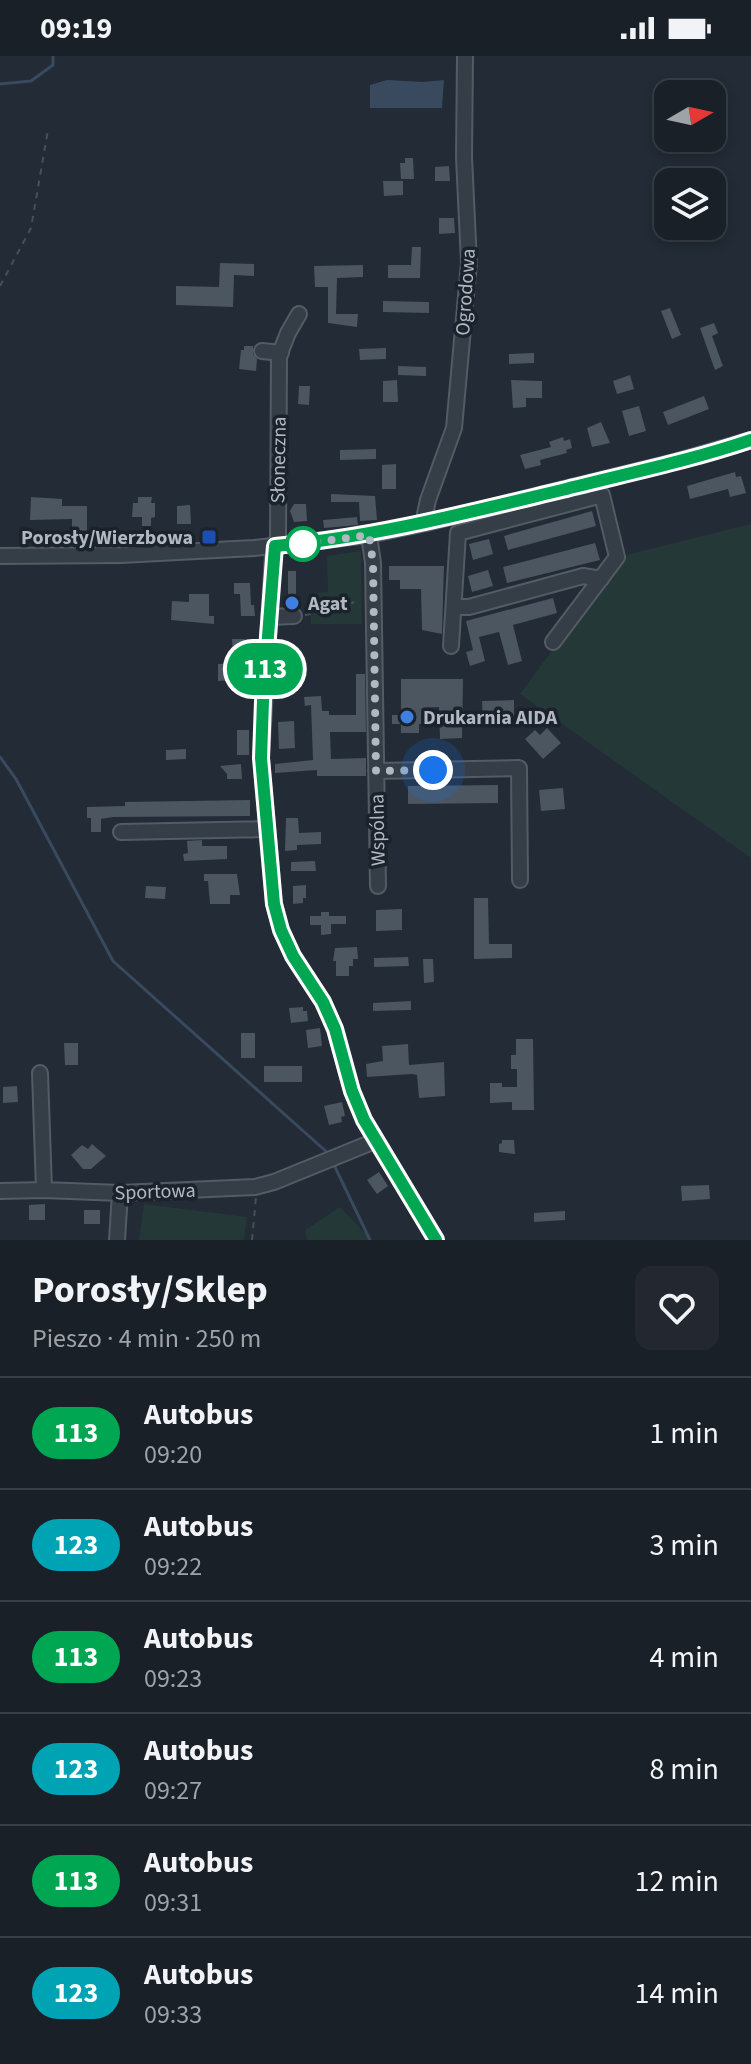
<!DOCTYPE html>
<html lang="pl">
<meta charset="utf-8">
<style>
:root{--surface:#1a2028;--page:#232830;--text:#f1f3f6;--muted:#9fa3a8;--line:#383e45}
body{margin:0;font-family:"Source Sans 3",sans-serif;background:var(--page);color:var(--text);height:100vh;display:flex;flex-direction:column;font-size:30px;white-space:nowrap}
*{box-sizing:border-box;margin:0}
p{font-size:26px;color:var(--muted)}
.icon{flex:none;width:44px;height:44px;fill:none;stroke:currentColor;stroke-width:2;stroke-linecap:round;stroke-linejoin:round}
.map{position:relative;height:1184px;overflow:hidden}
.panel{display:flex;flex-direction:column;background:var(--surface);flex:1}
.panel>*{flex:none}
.badge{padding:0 16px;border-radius:26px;font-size:28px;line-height:52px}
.needle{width:52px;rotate:81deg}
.controls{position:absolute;left:654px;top:24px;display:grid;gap:16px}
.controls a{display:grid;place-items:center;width:72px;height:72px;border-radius:16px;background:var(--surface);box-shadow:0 4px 12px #0003,0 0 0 2px var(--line);font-size:40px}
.you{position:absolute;width:40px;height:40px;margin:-20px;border:6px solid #fff;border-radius:50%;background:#1a73e8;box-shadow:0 0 0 12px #1a73e833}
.map>.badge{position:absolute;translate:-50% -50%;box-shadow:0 0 0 4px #fff}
.round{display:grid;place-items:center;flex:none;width:84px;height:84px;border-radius:16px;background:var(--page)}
.headline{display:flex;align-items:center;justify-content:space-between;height:136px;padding:0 32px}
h1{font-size:38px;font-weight:700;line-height:60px}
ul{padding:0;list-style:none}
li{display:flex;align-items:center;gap:24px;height:112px;padding:0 32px;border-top:2px solid var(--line)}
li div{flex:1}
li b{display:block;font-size:30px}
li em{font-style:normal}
li .badge{min-width:88px;font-weight:700;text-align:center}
.status{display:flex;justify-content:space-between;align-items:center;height:56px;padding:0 40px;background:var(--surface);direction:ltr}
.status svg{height:22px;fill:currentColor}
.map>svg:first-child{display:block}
.green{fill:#253838}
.water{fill:#394a5e}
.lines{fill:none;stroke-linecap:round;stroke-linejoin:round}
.stream{stroke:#394a5e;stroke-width:3}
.building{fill:#4b5661}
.minor-casing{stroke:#535b64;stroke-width:18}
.path{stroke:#425354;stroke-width:2;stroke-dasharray:6 6;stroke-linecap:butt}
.minor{stroke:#353d47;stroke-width:14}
.line-casing{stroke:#fff;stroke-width:18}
.line{stroke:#00a651;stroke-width:12}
.walk{stroke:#b0b8c3;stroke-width:8;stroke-dasharray:0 14.4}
.transit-dot{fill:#1a4fb4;stroke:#1b222b;stroke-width:3}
.stop-dot{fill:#fff;stroke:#00a651;stroke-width:4}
.shop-dot{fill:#3f7fe0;stroke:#1b222b;stroke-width:3}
.labels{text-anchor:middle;stroke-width:7;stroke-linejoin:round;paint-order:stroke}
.street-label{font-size:20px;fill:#b0b8c3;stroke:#1b222b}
.poi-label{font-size:20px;font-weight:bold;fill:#b0b8c3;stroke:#1b222b;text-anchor:start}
</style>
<div class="status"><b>09:19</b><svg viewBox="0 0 49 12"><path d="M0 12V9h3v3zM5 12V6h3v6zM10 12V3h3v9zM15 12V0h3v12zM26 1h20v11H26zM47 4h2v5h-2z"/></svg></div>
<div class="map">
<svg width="751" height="1184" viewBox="0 0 751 1184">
<rect width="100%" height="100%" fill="#222b36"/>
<path class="green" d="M751,468V802L520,638L622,500Z
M361,495L362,568H311V538L328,536L327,500Z
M144,1148L247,1161L244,1184H139Z
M340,1151L372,1184H307L305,1174Z"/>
<path class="water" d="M387,24L423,26L444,24L442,52H370V29Z"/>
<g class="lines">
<path class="stream" d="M0,28L31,25L53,9V0
M0,701L16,723L113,905L329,1098
M334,1109L370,1184"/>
</g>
<path class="building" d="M405,102H413L414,123H401L400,107H405Z
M449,110L450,125H435V111Z
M383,125H403V139L384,140Z
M439,162H454L455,177L439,178Z
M412,191H421L420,222H388V209H411Z
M220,207L254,208V220L234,219L233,251L176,249V230L219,231Z
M363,209V221L337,222L336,258H358L357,271L328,267V231H315L314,210Z
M383,245L429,246V257L383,256Z
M670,252L681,279L672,283L661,255Z
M714,267L718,277L712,280L723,310L715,314L700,272Z
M244,290H253V298L257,303L256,315L239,313L241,294H244Z
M386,292V303L360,304L359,293Z
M534,297V307L509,308V298Z
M398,310L426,311V320L398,319Z
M630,319L634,333L617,338L613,325Z
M397,324L398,346H383V325Z
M511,324L542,325V342H526V351L513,352Z
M299,330H310L309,349L298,348Z
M704,340L709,353L668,369L663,356Z
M639,350L646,375L629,380L622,355Z
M601,366L610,387L592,391L587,372Z
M563,381L564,385L570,383L572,392L566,394L567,397L540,404L541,409L525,413L520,399L551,391L549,386Z
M376,393V403L340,404V394Z
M396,408V433H382V409Z
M735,416L736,421L741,420L746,437L730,441L728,433L690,443L687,430Z
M331,438L375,440L377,464L360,465L359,446H331Z
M31,441L62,443V450H87V475L72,474V463L30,464Z
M138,441H152L151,447H155V461L151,462V470H142V461H132L133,447H138Z
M294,448H306L307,465L294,466L290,455Z
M190,449L191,468H177V450Z
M592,455L596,470L508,494L504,480Z
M357,461L358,469L324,472L323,464Z
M489,483L493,498L473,504L469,488Z
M595,487L600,504L507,527L503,511Z
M389,510H444L442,578L422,574L421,533H400V524H389Z
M488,514L493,530L472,536L468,520Z
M288,515H296V550H288Z
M234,527H250L251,549H254L255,560H241L240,538H234Z
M189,538H209V560H214V568L171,564L172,545L189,546Z
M553,542L557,557L513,569L522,605L508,609L499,576L479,581L485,605L470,610L466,596L473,594L466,565Z
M232,583H245V600H233Z
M218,608H232L233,624L218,625Z
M356,618H365L366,676H330L331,703L366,702V720H317V714L275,717V708L313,704L311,649L305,650L304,641L321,640L322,655H329V659H356Z
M401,623H463L462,682L440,683L439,651L423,652L422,668H419V677H401V668H392V659H401Z
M514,644V670H483L482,645Z
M294,665L295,692L279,693L278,666Z
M547,672L561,687L543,703L525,683L535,674L540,679Z
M237,674H249V699H237Z
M186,693V703L166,704V694Z
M241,708L242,723H227V718L220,710Z
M498,729V747L408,748V730Z
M563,732L565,753L541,755L539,734Z
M250,744V760L113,761L101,763V776H91V762H87V751L125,750V746Z
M286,762H298L299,777L321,776V788L297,789V794L285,795Z
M202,784V790H227V803L184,805L183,798L188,797L187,785Z
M315,805L316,815H291V806Z
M204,818H237L240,839H230V848H210L208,825H204Z
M306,829V842H303V847L293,848V830Z
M146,830L166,831L165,843L145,842Z
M474,842H488L489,888H512V902L474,903Z
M402,853V874L376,875V854Z
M321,856H329V860H346V868H331V878L321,879V869H310V860H321Z
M357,891L358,903H353V910H349V920H336V905H333L335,892Z
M408,901L409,910L374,911V902Z
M423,903H433L434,926L424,927Z
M411,945V954L373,955V947Z
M303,951V955H307L308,965L291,967L289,952Z
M320,972L322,990L308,992L306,974Z
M241,977H255V1002H241Z
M516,983H533L534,1054H512V1046L490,1047V1027H502V1031H517V1013H511V999H516Z
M64,987H78V1009H65Z
M408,988L409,1009L444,1006L445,1040L419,1042L417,1019L412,1018L367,1021L366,1008L383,1005L382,990Z
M264,1010H302V1026H264Z
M17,1030L18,1046L3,1047V1031Z
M342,1046L345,1060L341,1061L342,1066L329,1069L324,1050Z
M502,1084H514L515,1098L499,1096V1088L502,1087Z
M92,1088L106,1100L91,1113H83L71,1099L82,1089L88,1093Z
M379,1116L388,1130L377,1138L367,1124Z
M709,1129L710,1143L682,1145L681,1130Z
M45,1148V1164H29V1149Z
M84,1154H100V1168H84Z
M565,1155V1164L534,1166V1157Z"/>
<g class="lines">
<defs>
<path id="minor" d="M299,258L288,277L279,300L278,481L273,498L261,702L274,848L281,874L293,900L323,946L335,973L352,1035L364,1064L436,1184
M262,295L281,297
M426,467L425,458L428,444L454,372L469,207L464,101L465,0
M369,479L373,507L378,830
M0,500L121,499L254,492L369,479L426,467L678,405L751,384
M454,551H469L583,520L601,523
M269,561L294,560
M451,590L458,477L602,439L617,501L553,586
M376,715L519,712L520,824
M121,776L267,773
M40,1017L44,1134L120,1137L255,1131L274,1126L375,1085
M0,1135L44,1134
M117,1184L120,1137"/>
</defs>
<use href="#minor" class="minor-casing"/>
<path class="path" d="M0,230L31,172L48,74
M305,559L343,552L354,546
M252,1184L256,1141"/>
<use href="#minor" class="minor"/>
</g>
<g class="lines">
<defs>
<path id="line" d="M436,1184L364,1064L352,1035L335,973L323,946L293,900L281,874L274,848L261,702L263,645L275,490C373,481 466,457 562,434C625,418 689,405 751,384"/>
</defs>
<use href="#line" class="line-casing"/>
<use href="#line" class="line"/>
<path class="walk" d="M303,488L369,479L373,507L376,715L433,714"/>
</g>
<rect class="transit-dot" x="201" y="473" width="16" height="16" rx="4"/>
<circle class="stop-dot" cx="303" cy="488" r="16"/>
<g class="shop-dot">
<circle cx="292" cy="547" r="8"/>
<circle cx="407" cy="661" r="8"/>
</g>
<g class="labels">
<g class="street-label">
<text transform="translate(465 236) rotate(-86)" y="7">Ogrodowa</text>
<text transform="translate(278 404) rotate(-89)" y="7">Słoneczna</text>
<text transform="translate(377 774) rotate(-91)" y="7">Wspólna</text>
<text transform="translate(155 1135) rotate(-2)" y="7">Sportowa</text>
</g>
<g class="poi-label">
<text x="193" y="488" text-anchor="end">Porosły/Wierzbowa</text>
<text x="308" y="554">Agat</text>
<text x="423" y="668">Drukarnia AIDA</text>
</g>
</g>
</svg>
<div class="controls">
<a><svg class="needle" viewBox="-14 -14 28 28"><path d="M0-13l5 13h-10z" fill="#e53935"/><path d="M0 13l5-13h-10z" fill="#9fa3a8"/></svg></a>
<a><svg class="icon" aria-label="layers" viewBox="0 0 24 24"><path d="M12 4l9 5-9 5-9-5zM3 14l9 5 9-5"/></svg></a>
</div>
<div class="you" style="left:433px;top:714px"></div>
<b class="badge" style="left:265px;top:613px;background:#00a651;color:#fff">113</b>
</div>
<section class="panel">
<div class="headline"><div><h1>Porosły/Sklep</h1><p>Pieszo · 4 min · 250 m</p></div><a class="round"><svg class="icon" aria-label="heart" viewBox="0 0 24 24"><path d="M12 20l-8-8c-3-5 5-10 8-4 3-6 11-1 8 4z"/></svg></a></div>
<ul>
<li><span class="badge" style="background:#00a651;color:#fff">113</span><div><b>Autobus</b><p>09:20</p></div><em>1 min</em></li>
<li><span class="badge" style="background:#00a3b4;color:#fff">123</span><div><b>Autobus</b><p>09:22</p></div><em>3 min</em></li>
<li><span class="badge" style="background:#00a651;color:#fff">113</span><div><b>Autobus</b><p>09:23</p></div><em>4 min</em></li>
<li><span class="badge" style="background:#00a3b4;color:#fff">123</span><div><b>Autobus</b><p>09:27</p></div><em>8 min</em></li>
<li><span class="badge" style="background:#00a651;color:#fff">113</span><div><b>Autobus</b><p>09:31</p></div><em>12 min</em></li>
<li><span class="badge" style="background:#00a3b4;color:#fff">123</span><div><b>Autobus</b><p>09:33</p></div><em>14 min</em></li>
</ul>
</section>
